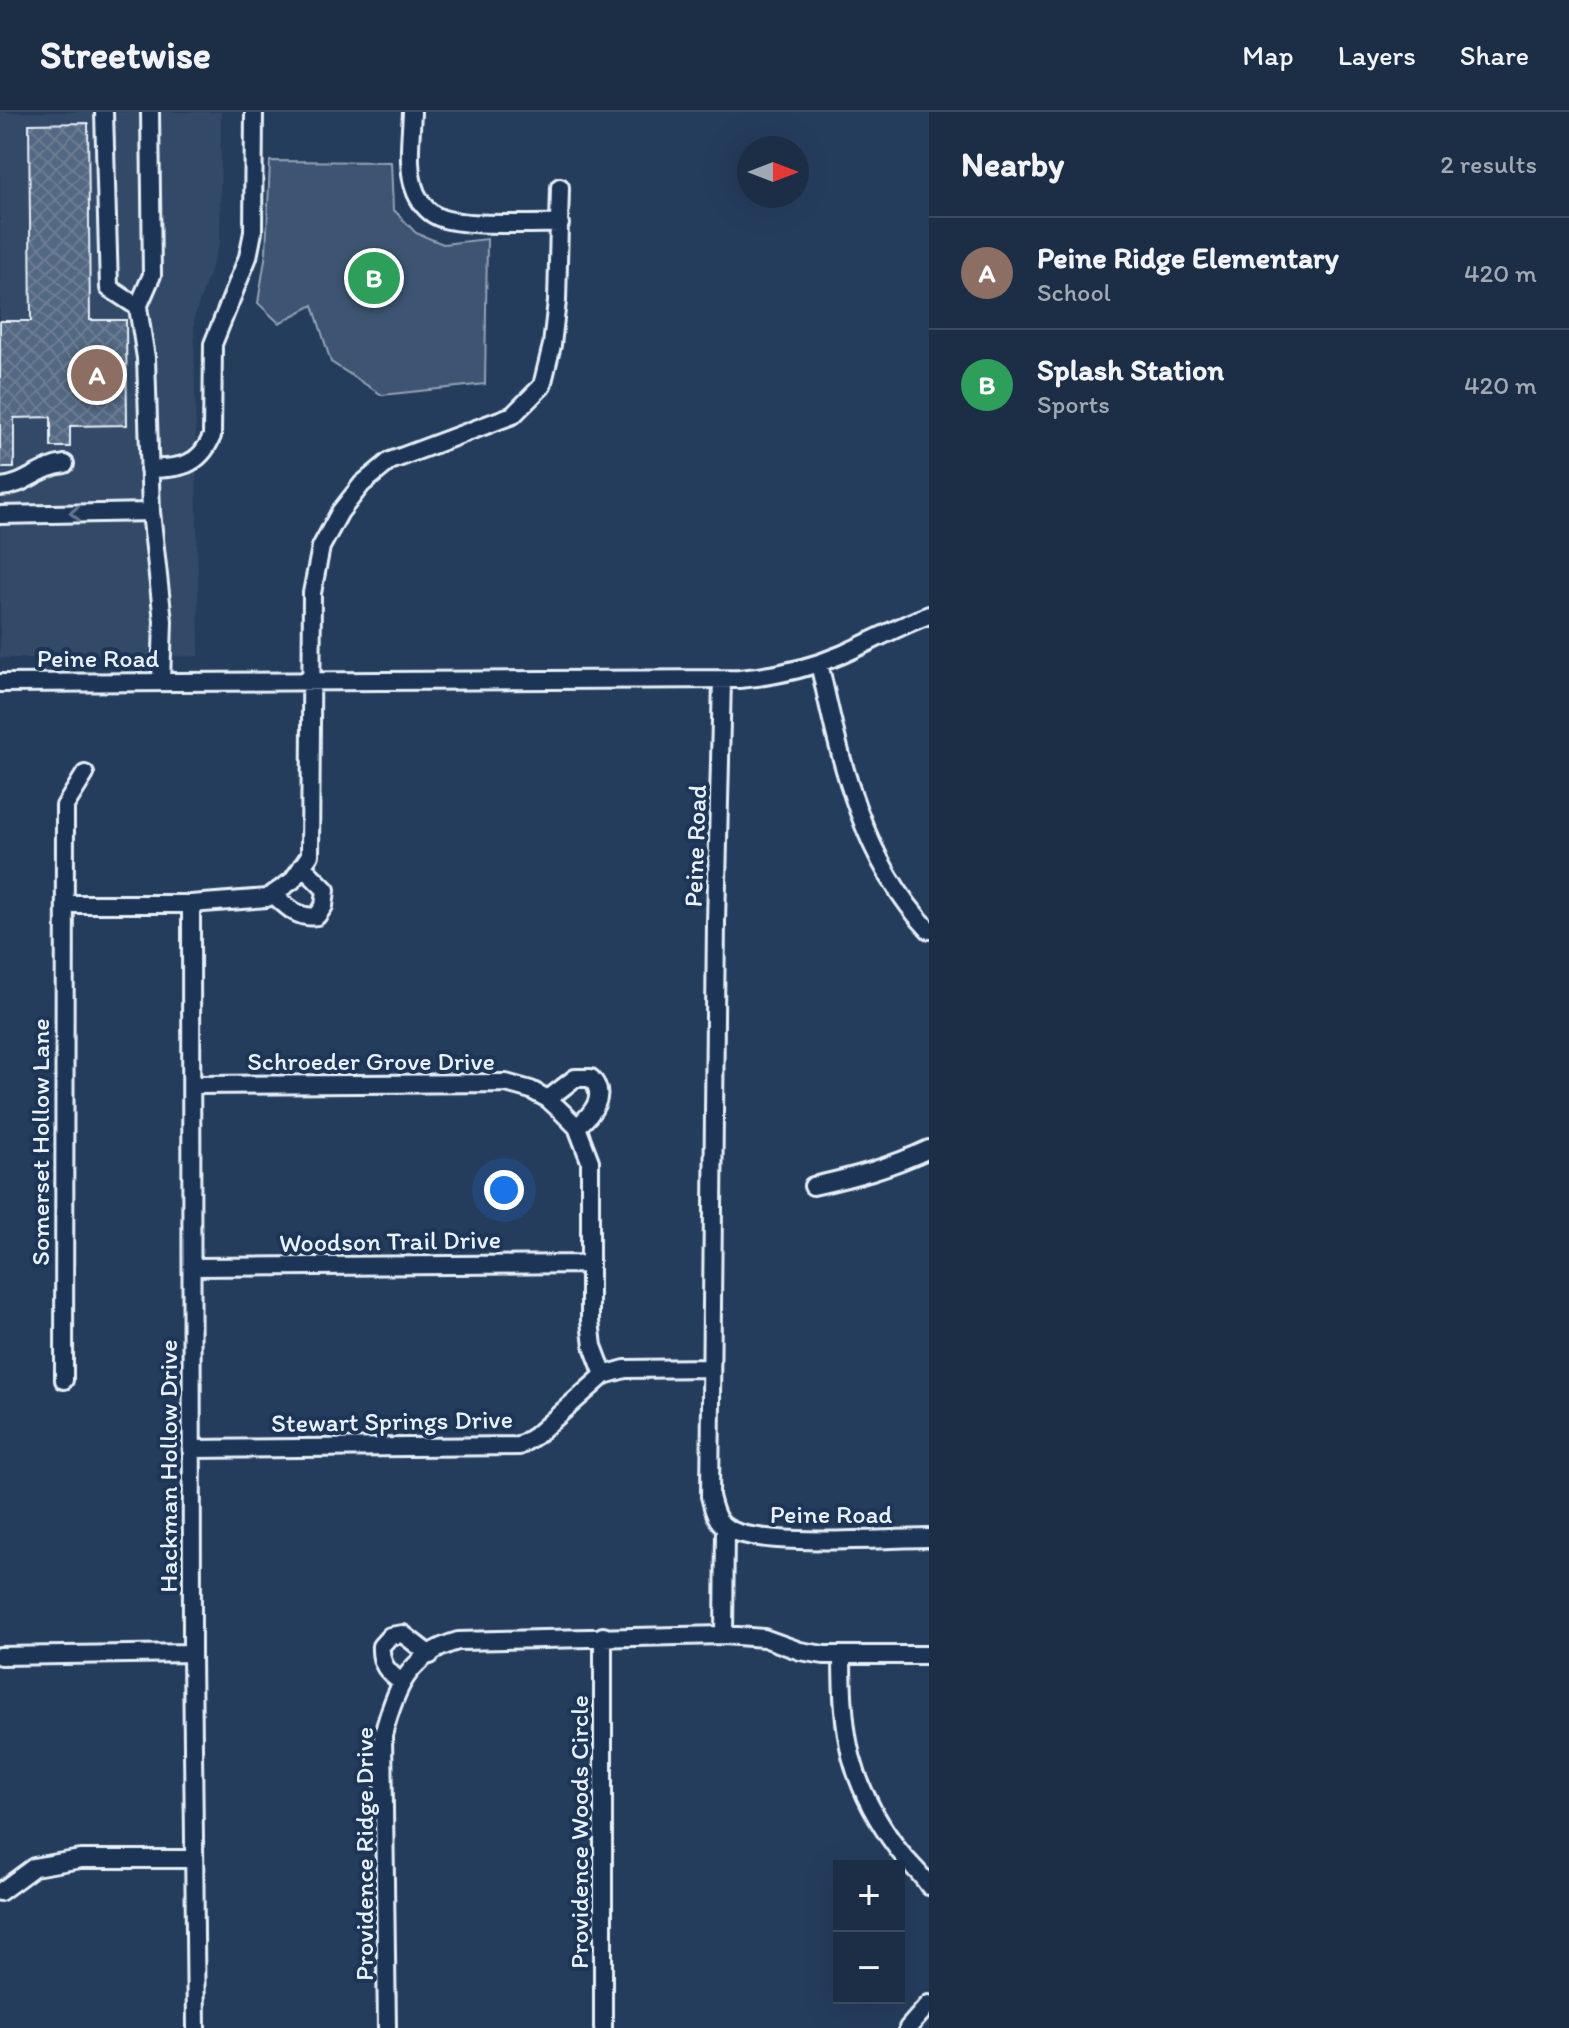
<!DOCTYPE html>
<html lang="en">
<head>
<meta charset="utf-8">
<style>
	body { margin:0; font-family:Itim,sans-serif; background:#293a51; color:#f1f3f6 }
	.controls { position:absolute; right:24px; bottom:24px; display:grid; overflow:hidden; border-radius:0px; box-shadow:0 8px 32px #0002 }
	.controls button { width:72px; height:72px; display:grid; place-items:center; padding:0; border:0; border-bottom:2px solid #3a4a5f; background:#1c2e46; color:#f1f3f6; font:40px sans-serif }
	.compass { position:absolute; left:737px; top:24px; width:72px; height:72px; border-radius:50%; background:#1c2e46; box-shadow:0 8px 32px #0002; rotate:90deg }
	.you { position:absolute; left:504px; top:1078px; width:28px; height:28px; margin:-20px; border:6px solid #fff; border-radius:50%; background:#1a73e8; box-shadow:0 0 0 12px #1a73e833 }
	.badge { display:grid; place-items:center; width:52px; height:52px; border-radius:50%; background:#8bbbb9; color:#fff; font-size:26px; font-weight:700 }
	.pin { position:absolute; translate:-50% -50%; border:4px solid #fff; box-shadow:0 2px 8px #0006 }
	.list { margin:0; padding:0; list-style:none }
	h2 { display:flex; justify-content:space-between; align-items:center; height:104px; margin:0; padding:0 32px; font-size:34px }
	h2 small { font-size:26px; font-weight:400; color:#a0a8b3 }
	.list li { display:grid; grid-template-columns:52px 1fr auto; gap:24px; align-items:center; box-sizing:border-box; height:112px; padding:0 32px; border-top:2px solid #3a4a5f }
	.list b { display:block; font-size:30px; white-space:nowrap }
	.list p { margin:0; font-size:26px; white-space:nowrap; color:#a0a8b3 }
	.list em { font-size:26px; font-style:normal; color:#a0a8b3 }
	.map { position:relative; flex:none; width:929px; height:1916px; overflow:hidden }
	header { display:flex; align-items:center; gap:48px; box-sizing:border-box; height:112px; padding:0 40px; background:#1c2e46; border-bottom:2px solid #3a4a5f }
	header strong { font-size:38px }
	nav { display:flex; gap:44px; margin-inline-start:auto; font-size:28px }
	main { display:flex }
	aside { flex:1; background:#1c2e46 }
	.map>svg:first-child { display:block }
	.built { fill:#334a68 }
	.grass { fill:#3e5472; stroke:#93a2b5; stroke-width:2 }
	.building { fill:url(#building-cross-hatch); stroke:#e8f1f8; stroke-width:2 }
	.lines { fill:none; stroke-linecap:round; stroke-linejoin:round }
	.minor-casing { stroke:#e8f1f8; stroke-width:22 }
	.minor { stroke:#1d3557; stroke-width:16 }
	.oneway { stroke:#64778f }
	.labels { text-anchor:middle; stroke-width:8; stroke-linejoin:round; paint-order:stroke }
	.street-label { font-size:26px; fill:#e8f1f8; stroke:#1d3557 }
</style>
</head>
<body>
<header>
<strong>Streetwise</strong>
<nav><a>Map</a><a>Layers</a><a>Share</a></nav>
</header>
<main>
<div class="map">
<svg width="929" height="1916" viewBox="0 0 929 1916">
	<defs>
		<pattern id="building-cross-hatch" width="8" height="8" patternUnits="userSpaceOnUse" patternTransform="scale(2)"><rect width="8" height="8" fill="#536782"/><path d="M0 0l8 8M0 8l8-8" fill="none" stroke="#6c7d94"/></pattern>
	</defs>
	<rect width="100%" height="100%" fill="#253d5d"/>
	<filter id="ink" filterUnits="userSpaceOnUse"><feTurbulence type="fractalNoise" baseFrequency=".0125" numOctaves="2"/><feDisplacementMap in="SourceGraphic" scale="16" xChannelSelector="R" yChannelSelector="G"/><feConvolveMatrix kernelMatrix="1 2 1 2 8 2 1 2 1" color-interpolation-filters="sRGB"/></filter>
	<g filter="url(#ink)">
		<!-- built -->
		<path class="built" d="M0 0H221L220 130 194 206 199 544 0 546Z"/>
		<!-- grass -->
		<path class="grass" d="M270 49 391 50 393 97 416 121 443 132 487 127 485 272 382 283 331 250 313 193 279 211 258 191 266 141Z"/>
		<!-- building -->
		<path class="building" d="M88 11 90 208H126L127 313 70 314V335H51V305L14 306V356H0V209H31L29 12Z"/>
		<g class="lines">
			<defs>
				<path id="minor" d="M104 0 109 176 138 195 152 163 150 0
					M412 0C411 25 406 57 416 81 421 92 429 102 441 106 466 115 531 111 560 112
					M138 195 146 246 151 400 163 509 161 570
					M149 357C179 356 199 355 212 324L213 232 248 145 253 120 254 0
					M0 375C25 374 38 355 65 352
					M0 403 151 400
					M819 551C840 645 860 745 929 818
					M722 568 716 810 710 1384C713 1396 716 1410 727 1416 760 1436 885 1426 929 1426
					M0 571 739 567C775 564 810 556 843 542 872 529 899 514 929 503
					M273 782C287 795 298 807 317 804L324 794 326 778 302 754
					M65 792H191L267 786 292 769 310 743 312 481 321 435 340 400 362 372 390 349 513 303 542 274 552 233 557 189 560 75
					M191 792 192 1541 196 1916
					M193 973 506 971 531 978 548 987 561 999 577 1015 590 1049V1209L593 1234 604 1263
					M548 987 575 966H591C608 984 592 1002 577 1015
					M813 1074C854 1065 891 1055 929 1037
					M193 1155 589 1152
					M64 1268 65 694 85 662
					M192 1337 519 1334 535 1324 604 1263 625 1257 711 1256
					M724 1523 764 1526 800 1539 824 1543H929
					M0 1544 192 1541
					M842 1544C842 1623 849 1671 897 1736 907 1750 920 1760 929 1774
					M402 1571C388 1560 380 1553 381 1534L390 1524 403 1522 430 1543
					M0 1780 34 1755 81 1747H194
					M387 1916 383 1623C395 1578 408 1543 458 1529L724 1523 725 1415
					M603 1916V1524
					M908 1916 929 1892"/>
			</defs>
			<!-- minor casing -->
			<use href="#minor" class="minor-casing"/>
			<!-- minor -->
			<use href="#minor" class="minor"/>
		</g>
		<!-- one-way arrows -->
		<defs><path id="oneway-chevron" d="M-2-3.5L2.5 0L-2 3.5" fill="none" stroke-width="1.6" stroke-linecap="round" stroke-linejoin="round" transform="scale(2)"/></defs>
		<use class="oneway" href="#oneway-chevron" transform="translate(75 401) rotate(179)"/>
	</g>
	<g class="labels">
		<!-- street labels -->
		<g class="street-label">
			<text x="98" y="555">Peine Road</text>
			<text transform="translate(695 734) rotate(-88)" y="9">Peine Road</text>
			<text x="371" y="958">Schroeder Grove Drive</text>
			<text transform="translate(40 1030) rotate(-90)" y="9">Somerset Hollow Lane</text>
			<text transform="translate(390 1129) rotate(-1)" y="9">Woodson Trail Drive</text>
			<text transform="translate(392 1309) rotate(-1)" y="9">Stewart Springs Drive</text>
			<text transform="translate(168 1354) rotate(-90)" y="9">Hackman Hollow Drive</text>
			<text x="831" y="1411">Peine Road</text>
			<text transform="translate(579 1720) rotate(-90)" y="9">Providence Woods Circle</text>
			<text transform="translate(364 1742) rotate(-90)" y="9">Providence Ridge Drive</text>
		</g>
	</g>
</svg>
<div class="controls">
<button>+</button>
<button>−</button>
</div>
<svg class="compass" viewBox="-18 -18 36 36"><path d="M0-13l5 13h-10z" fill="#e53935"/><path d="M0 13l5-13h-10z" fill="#a0a8b3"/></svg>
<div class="you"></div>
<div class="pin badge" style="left:97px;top:263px;background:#8d6e63">A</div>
<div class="pin badge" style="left:374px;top:166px;background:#2e9e5b">B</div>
</div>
<aside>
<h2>Nearby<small>2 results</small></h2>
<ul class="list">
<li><span class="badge" style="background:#8d6e63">A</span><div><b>Peine Ridge Elementary</b><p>School</p></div><em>420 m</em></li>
<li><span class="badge" style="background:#2e9e5b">B</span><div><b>Splash Station</b><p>Sports</p></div><em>420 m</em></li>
</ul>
</aside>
</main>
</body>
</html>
